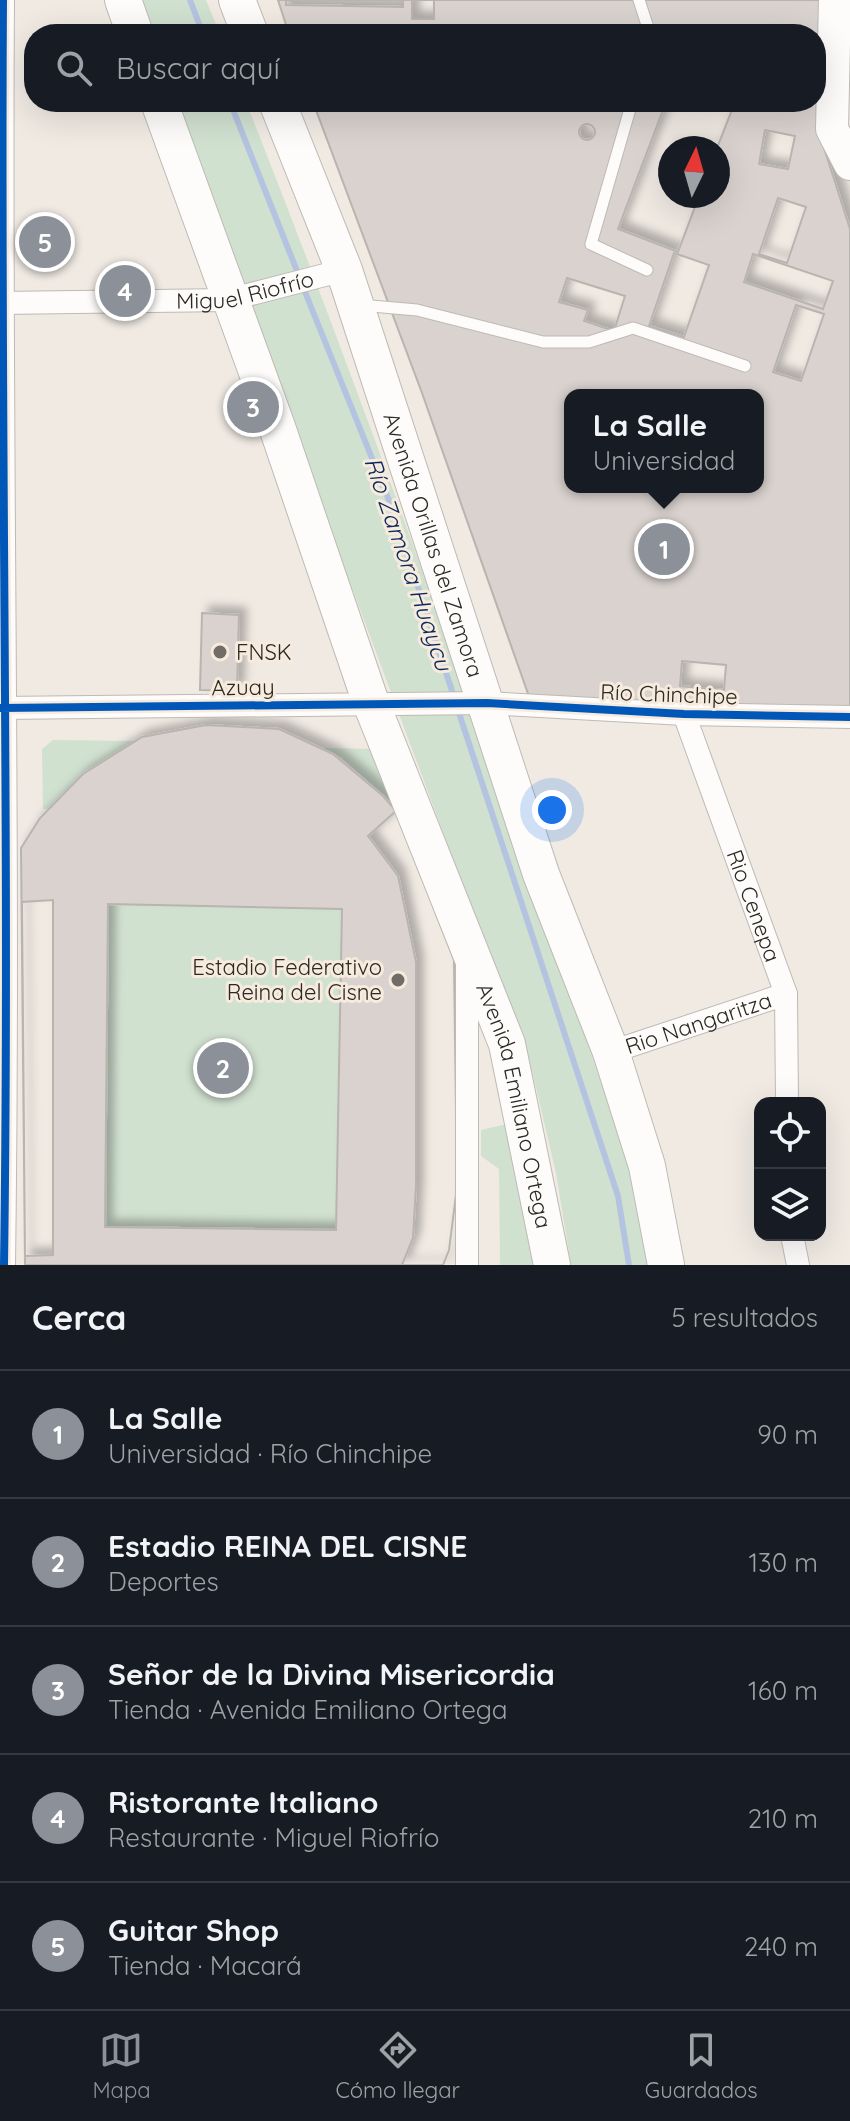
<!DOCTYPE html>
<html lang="es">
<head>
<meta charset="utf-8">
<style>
	body { margin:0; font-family:Quicksand,sans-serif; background:#242831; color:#f1f3f6 }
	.controls { position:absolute; right:24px; bottom:24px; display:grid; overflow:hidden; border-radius:16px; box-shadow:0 8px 32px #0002 }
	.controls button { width:72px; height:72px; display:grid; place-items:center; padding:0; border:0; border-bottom:2px solid #363941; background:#171b24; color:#f1f3f6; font:40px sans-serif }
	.compass { position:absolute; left:658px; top:136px; width:72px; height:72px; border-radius:50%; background:#171b24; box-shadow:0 8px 32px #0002; rotate:5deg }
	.you { position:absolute; left:552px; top:810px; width:28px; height:28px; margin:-20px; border:6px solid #fff; border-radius:50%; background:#1a73e8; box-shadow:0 0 0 12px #1a73e833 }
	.badge { display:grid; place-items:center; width:52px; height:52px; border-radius:50%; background:#8c9099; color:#fff; font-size:26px; font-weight:700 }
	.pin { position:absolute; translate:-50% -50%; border:4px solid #fff; box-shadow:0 2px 8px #0006 }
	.popup { position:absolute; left:564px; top:389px; width:200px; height:104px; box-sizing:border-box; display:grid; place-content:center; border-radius:16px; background:#171b24; filter:drop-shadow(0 2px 6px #0005); font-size:26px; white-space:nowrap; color:#9ea1a6 }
	.popup b { font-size:30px; color:#f1f3f6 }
	.popup::after { content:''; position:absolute; left:50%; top:100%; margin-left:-16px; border:16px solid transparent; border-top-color:#171b24 }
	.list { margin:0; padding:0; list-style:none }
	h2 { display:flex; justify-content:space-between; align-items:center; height:104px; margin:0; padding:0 32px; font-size:34px }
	h2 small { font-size:26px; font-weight:400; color:#9ea1a6 }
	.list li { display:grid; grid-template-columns:52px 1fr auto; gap:24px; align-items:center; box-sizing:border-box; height:128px; padding:0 32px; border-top:2px solid #363941 }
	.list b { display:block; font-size:30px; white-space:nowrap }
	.list p { margin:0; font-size:26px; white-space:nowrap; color:#9ea1a6 }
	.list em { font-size:26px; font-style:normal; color:#9ea1a6 }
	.icon { flex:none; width:44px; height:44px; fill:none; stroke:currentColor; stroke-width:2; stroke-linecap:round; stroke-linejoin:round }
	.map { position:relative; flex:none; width:850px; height:1265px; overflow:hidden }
	.search { position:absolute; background:#171b24; box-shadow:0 8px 32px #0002; left:24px; right:24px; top:24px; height:88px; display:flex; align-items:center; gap:20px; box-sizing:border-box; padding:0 28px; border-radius:32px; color:#9ea1a6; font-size:30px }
	.sheet { height:744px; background:#171b24 }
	nav { display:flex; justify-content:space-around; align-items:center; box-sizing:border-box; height:112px; border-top:2px solid #363941; background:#171b24; font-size:22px; color:#9ea1a6 }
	nav a { display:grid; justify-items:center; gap:4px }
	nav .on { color:#8c9099 }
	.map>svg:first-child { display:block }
	.green { fill:#d1e1d0 }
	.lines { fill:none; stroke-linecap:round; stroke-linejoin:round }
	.stream { stroke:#b4c4e0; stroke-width:6 }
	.building { fill:#d9d2ce; stroke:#b9b4af; stroke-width:2; fill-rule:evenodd; filter:url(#shadow) }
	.service-casing { stroke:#bebab4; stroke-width:13 }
	.minor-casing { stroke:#bebab4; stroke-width:24 }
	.secondary-casing { stroke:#bebab4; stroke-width:34 }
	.primary-casing { stroke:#bebab4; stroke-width:38 }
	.service { stroke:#fdfcfb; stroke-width:11 }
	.minor { stroke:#fdfcfb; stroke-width:22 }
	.secondary { stroke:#fdfcfb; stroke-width:32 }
	.primary { stroke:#fdfcfb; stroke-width:36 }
	.cycleway-casing { stroke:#f6ebdd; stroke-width:13 }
	.cycleway { stroke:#0057b8; stroke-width:8 }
	.poi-dot { fill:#716c66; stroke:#f6ebdd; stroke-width:3 }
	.labels { text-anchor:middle; stroke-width:6; stroke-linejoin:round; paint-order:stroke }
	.street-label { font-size:22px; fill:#2c2823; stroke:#f6ebdd }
	.poi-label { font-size:22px; fill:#2c2823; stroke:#f6ebdd; text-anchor:start }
	.water-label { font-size:24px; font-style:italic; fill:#0b295c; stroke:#f6ebdd }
</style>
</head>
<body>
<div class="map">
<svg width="850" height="1265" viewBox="0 0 850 1265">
	<defs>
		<filter id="shadow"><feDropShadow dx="7" dy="-7" stdDeviation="4" flood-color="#0004"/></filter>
	</defs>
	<rect width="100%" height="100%" fill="#f0eae3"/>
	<!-- green -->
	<path class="green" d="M133 0H206L220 34H146Z
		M171 102H246C390 465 516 835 643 1204L650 1265H571L556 1173 532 1071Z
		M53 740 134 741 132 746 85 771 50 809H43L42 749Z
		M322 748 379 749 396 806 341 757Z
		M108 904 342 909 336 1230 105 1227Z
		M511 1123 536 1265H500L499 1169 481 1156V1130Z"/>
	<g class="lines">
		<!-- stream -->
		<path class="stream" d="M190 0 203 34
			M230 102 299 276
			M303 287 392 508 454 697
			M457 707 618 1196 629 1265"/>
	</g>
	<!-- building -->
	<path class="building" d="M278 0H828L816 90V34H289Z
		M286 0H403V7L286 5Z
		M412 0H434V19H412Z
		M816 94 818 129 850 229V713L532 705 422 393 313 102H816ZM670 148H718V196H670ZM570 395H758V487H570Z
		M666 102H735L717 148H670V196H699L678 252 618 229Z
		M775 102H807V107Z
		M579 132a8 8 0 1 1 16 0a8 8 0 1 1-16 0Z
		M765 130 795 136 788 169 759 164Z
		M778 198 806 207 787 263 759 254Z
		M674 253 709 265 684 337 649 326Z
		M753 254 833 281 823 309 744 282Z
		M567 278 625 296 614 331 584 321 588 310 559 302Z
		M796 305 824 314 801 381 773 372Z
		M202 613 239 615 237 691 200 690Z
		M682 661 726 665 724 690 680 686Z
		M206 725 279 729 333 754 383 796 413 830 454 960 457 1187 449 1250 443 1265H25L21 848 40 818 83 774 142 737ZM108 904 342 909 336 1230 105 1227Z
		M396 811 454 960 457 1187 449 1250 443 1265H402L413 1238 416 1185V962L398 876 368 836Z
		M53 900V1255L25 1256 22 902Z"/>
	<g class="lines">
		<defs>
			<path id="service" d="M639 0 650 34
				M632 102 591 244 647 270
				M360 305 417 310 543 342H589L633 328 745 366"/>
			<g id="minor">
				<path d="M3 0C0 422 10 843 4 1265"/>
				<path id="s1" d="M0 303 228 300 344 270"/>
				<path d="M0 708 487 703 684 714 850 717"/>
				<path id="s2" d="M684 714 786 994 787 1103"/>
				<path id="s3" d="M611 1052 786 994"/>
				<path d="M792 1235 798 1265"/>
				<path d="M467 1265V965"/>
			</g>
			<path id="secondary" d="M835 0 832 129 850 164"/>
			<g id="primary">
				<path d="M123 0 135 34"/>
				<path d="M237 0 250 34"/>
				<path id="s4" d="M159 102 277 427 371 703 507 1044 552 1265"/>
				<path id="s5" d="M277 102 344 270 541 874 611 1052 647 1166 666 1265"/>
			</g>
		</defs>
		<!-- service casing -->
		<use href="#service" class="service-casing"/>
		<!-- minor casing -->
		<use href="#minor" class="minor-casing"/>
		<!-- secondary casing -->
		<use href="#secondary" class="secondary-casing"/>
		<!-- primary casing -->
		<use href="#primary" class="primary-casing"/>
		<!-- service -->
		<use href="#service" class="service"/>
		<!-- minor -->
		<use href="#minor" class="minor"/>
		<!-- secondary -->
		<use href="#secondary" class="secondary"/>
		<!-- primary -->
		<use href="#primary" class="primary"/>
		<defs>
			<path id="cycleway" d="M3 0C0 422 10 843 4 1265
				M0 708 487 703 684 714 850 717"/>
		</defs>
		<!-- cycleway casing -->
		<use href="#cycleway" class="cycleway-casing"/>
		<!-- cycleway -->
		<use href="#cycleway" class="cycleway"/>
	</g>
	<!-- markers -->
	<g class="poi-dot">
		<circle cx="220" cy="652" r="8"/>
		<circle cx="398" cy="980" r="8"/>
	</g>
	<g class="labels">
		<!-- street labels -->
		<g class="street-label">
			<text dy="8" stroke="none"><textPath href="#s1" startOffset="246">Miguel Riofrío</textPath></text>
			<text dy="8" stroke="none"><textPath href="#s5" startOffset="470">Avenida Orillas del Zamora</textPath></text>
			<text transform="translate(243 687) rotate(-1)" y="8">Azuay</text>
			<text transform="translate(669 694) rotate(2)" y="8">Río Chinchipe</text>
			<text dy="8" stroke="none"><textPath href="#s2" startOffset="204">Rio Cenepa</textPath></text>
			<text dy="8" stroke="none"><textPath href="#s3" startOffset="92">Rio Nangaritza</textPath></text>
			<text dy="8" stroke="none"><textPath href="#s4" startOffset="1066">Avenida Emiliano Ortega</textPath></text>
		</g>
		<!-- poi labels -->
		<g class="poi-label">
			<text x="236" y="660">FNSK</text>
			<text x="382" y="975" text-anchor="end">Estadio Federativo<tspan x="382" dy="25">Reina del Cisne</tspan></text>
		</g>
		<!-- water labels -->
		<g class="water-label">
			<text transform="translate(408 564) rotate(71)" y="8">Río Zamora Huaycu</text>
		</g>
	</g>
</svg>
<div class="controls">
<button><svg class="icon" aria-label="locate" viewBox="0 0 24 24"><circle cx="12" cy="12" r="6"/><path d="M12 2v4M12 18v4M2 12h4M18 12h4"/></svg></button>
<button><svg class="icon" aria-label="layers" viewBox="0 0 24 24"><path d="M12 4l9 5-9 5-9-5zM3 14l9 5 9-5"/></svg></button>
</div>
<svg class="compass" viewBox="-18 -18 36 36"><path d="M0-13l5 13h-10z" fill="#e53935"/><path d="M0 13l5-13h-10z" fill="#9ea1a6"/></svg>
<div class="you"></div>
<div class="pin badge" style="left:664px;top:549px">1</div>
<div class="popup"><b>La Salle</b>Universidad</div>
<div class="pin badge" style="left:223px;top:1068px">2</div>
<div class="pin badge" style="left:253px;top:407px">3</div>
<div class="pin badge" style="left:125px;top:291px">4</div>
<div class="pin badge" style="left:45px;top:242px">5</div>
<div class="search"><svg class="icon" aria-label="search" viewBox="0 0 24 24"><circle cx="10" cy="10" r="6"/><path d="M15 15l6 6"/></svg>Buscar aquí</div>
</div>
<section class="sheet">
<h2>Cerca<small>5 resultados</small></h2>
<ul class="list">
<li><span class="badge">1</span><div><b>La Salle</b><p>Universidad · Río Chinchipe</p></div><em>90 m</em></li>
<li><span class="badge">2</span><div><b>Estadio REINA DEL CISNE</b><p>Deportes</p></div><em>130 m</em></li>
<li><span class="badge">3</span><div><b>Señor de la Divina Misericordia</b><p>Tienda · Avenida Emiliano Ortega</p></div><em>160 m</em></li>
<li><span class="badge">4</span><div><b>Ristorante Italiano</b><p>Restaurante · Miguel Riofrío</p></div><em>210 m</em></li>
<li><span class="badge">5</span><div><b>Guitar Shop</b><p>Tienda · Macará</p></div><em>240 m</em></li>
</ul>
</section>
<nav>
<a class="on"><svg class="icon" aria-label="map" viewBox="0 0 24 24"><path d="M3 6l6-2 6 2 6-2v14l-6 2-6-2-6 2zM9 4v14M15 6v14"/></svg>Mapa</a>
<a><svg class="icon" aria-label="directions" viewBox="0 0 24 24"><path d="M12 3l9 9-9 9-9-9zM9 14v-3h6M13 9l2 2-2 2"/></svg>Cómo llegar</a>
<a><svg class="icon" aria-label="saved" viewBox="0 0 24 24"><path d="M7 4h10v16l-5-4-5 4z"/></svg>Guardados</a>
</nav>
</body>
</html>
